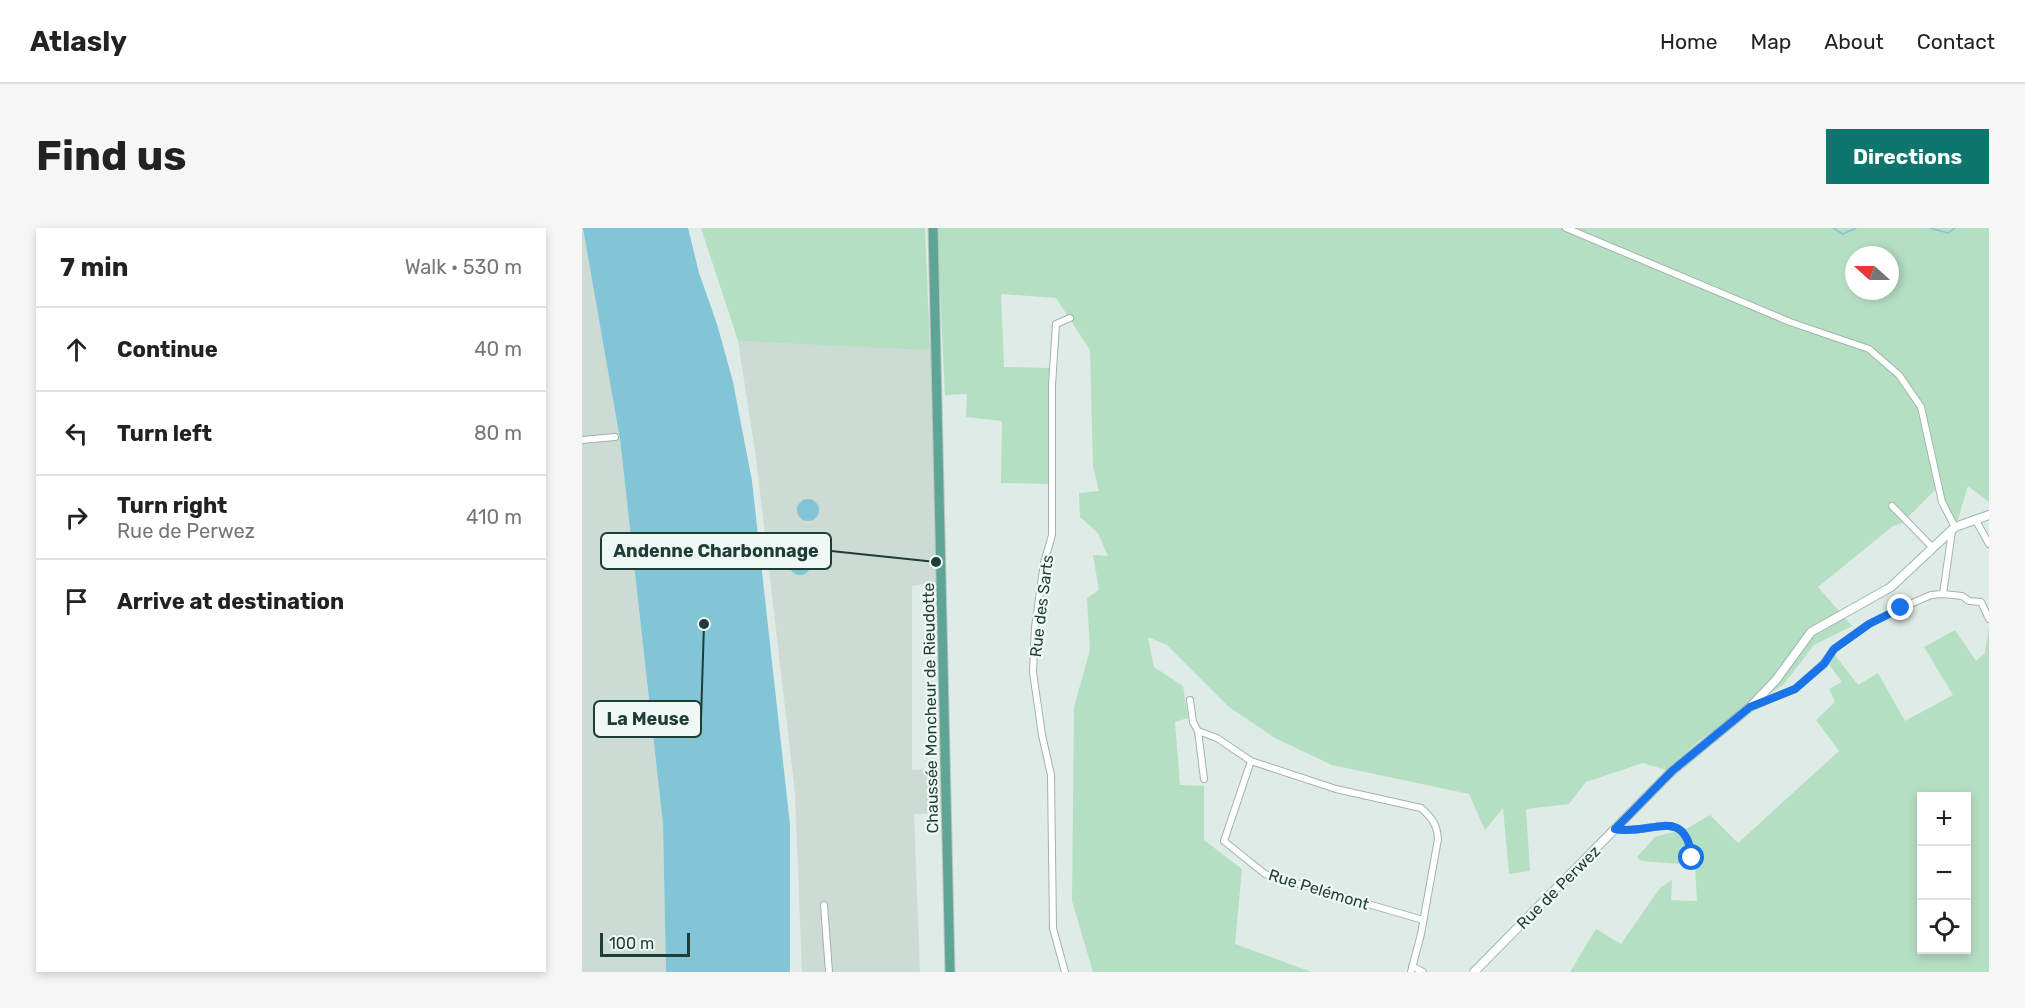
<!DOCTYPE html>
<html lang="en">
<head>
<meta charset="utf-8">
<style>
	body { margin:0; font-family:Rubik,sans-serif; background:#f6f6f6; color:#222 }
	.controls { position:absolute; right:18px; bottom:18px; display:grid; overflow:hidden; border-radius:0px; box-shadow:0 3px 9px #0003 }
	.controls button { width:54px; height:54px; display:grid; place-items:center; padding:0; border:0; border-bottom:2px solid #e0e0e0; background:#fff; color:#222; font:30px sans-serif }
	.compass { position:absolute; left:1263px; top:18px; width:54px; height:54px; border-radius:50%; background:#fff; box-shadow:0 3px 9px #0003; rotate:291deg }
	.scale { position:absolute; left:18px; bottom:15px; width:90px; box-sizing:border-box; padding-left:6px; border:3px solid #1e3d36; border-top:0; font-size:16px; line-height:21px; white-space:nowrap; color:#1e3d36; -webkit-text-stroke:4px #eff8f4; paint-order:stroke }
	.stop { position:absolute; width:18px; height:18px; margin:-14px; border:4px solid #1a73e8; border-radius:50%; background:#fff }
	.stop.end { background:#1a73e8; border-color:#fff; box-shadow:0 2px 6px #0008 }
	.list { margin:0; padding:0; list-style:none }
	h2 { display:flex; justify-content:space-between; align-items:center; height:78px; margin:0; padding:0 24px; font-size:26px }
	h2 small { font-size:20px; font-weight:400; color:#767676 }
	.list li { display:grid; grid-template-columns:39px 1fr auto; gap:18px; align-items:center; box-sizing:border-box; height:84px; padding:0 24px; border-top:2px solid #e0e0e0 }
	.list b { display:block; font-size:22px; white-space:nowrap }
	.list p { margin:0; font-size:20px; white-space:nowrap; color:#767676 }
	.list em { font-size:20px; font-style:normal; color:#767676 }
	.icon { flex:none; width:33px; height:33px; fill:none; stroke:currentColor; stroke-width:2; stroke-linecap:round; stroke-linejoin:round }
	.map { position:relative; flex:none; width:1407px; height:744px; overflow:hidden; border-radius:0px }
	header { display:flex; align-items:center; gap:36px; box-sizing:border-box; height:84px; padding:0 30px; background:#fff; border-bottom:2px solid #e0e0e0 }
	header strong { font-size:28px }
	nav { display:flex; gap:33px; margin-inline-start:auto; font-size:21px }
	.intro { display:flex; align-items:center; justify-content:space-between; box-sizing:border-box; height:144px; padding:0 36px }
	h1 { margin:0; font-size:42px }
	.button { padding:15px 27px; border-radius:0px; background:#0f766e; color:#fff; font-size:21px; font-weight:700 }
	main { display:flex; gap:36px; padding:0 36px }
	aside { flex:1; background:#fff; border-radius:0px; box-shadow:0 3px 9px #0003 }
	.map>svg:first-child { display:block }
	.built { fill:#cddbd5 }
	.green { fill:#b5dfc3; fill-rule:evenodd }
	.water { fill:#81c5d6 }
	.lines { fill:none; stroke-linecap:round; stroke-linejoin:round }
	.stream { stroke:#81c5d6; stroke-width:1.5 }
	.street-casing { stroke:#a1b3ae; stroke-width:8 }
	.secondary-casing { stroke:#9cb8b0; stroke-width:10 }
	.primary-casing { stroke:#bcc5c3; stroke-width:11 }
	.street { stroke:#fff; stroke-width:6 }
	.secondary { stroke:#fff; stroke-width:8 }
	.primary { stroke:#5fa596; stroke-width:9 }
	.route { stroke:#1a73e8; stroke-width:8 }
	.labels { text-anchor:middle; stroke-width:4.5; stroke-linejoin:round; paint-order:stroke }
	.street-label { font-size:16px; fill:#1e3d36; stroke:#eff8f4 }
	.leader { fill:none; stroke:#1e3d36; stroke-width:2 }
	.callout-dot { fill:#1e3d36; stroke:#eff8f4; stroke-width:2 }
	.callout { fill:#eff8f4; stroke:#1e3d36; stroke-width:2 }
	.callout-label { font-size:18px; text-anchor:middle; font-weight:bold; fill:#1e3d36 }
</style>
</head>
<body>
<header>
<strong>Atlasly</strong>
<nav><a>Home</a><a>Map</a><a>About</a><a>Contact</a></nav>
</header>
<div class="intro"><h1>Find us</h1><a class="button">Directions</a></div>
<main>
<aside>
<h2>7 min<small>Walk · 530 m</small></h2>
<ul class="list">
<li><svg class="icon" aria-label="ahead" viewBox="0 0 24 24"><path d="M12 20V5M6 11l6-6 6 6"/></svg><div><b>Continue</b></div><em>40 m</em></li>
<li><svg class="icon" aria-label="left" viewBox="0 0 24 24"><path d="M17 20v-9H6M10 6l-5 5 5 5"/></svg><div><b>Turn left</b></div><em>80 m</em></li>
<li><svg class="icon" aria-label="right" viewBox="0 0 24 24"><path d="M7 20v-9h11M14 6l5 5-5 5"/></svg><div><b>Turn right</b><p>Rue de Perwez</p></div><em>410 m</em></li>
<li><svg class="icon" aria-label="arrive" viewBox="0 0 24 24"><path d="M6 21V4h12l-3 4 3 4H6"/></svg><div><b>Arrive at destination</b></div></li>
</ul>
</aside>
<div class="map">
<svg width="1407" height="744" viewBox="0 0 1407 744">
	<rect width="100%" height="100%" fill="#dfebe6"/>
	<!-- built -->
	<path class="built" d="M0 0H5L38 211 81 596 84 744H0Z
		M156 113 356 121 360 353 330 358V542L358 540 360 585 332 586 338 744H220L213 565 174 230Z"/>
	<!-- green -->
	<path class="green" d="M119 0H343L348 122 156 113Z
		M355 0H1407V274L1386 258 1373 301 1367 291 1358 257 1320 295 1311 298 1236 359 1270 398 1232 417 1202 456 1118 512 1084 542 1061 535 1004 554 987 576 944 581 948 643 927 646 921 580 903 602 887 566 750 537 693 510 647 479 585 417 566 409 572 439 601 458 606 490 593 494 598 557 622 558V612L660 641 653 716 730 744H511L490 673 492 479 508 422 505 370 517 362 511 327 526 328 516 305 498 289 497 265 517 263 511 238 508 122 474 70 419 66 422 139 467 140 466 256 419 255 420 193 384 189 385 166 363 167ZM1272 27H1308V63H1272Z
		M1407 399V744H988L1014 701 1039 716 1078 660 1090 652 1089 672 1115 673 1113 637 1059 633 1055 629 1073 609 1106 600 1128 587 1156 615 1257 523 1234 492 1253 474 1247 461 1260 454 1247 436 1253 427 1276 457 1296 445 1323 493 1371 467 1342 419 1373 402 1394 433 1403 425ZM1340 568H1384V722H1340Z"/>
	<!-- water -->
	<path class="water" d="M1 0H106L117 45 135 96 151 154 170 253 208 597V744H84L81 596 38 211Z
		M215 282a11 11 0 1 1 22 0a11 11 0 1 1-22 0Z
		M207 336a11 11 0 1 1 22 0a11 11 0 1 1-22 0Z"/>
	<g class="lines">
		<!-- stream -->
		<path class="stream" d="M1251 0 1261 6 1274 0
			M1348 0 1366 5 1373 0"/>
		<defs>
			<path id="street" d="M984 0 1208 94 1287 121 1317 147 1339 179 1360 274 1373 299
				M0 212 33 209
				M1310 278 1350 319
				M1393 291 1407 316
				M1361 366 1370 303
				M608 472 611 494 616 503 635 510 669 533 754 561 839 580C850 590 855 596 856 611L839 706 829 744
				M1172 478 1213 461 1241 436 1252 421 1287 396 1319 380 1349 367 1361 366 1380 368 1387 373 1399 374 1407 391
				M616 503 622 551
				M669 533 642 613 683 646 841 692
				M1033 601C1069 608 1103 576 1110 630
				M242 677 247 744
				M830 738 841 744
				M483 744 471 700 469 547 460 507 451 444 453 399 462 335 470 307V157L474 96 488 90"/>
			<path id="secondary" d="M892 744 1090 543 1168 479 1194 452 1229 404 1309 359 1373 299 1407 287"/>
			<path id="primary" d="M351 0 368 744"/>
		</defs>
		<!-- street casing -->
		<use href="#street" class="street-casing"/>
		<!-- secondary casing -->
		<use href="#secondary" class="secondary-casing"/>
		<!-- primary casing -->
		<use href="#primary" class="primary-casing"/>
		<!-- street -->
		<use href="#street" class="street"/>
		<!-- secondary -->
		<use href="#secondary" class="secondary"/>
		<!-- primary -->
		<use href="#primary" class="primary"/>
	</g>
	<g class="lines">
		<!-- route -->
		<path class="route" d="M1110 630C1103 576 1069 608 1033 601L1090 543 1168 479 1213 461 1242 436 1252 421 1287 396 1319 380"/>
	</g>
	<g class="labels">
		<!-- street labels -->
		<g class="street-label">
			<text transform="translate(459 378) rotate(-83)" y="6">Rue des Sarts</text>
			<text transform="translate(348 480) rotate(-91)" y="6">Chaussée Moncheur de Rieudotte</text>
			<text transform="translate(976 659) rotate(-45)" y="6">Rue de Perwez</text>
			<text transform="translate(737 661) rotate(17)" y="6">Rue Pelémont</text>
		</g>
	</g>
	<!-- callouts -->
	<path class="leader" d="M354 334L249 323M122 396L119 491"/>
	<g class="callout-dot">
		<circle cx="354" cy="334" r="6"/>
		<circle cx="122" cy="396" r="6"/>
	</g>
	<g class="callout">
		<rect x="19" y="305" width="230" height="36" rx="6"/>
		<rect x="12" y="473" width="107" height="36" rx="6"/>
	</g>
	<g class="callout-label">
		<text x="134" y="329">Andenne Charbonnage</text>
		<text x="66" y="497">La Meuse</text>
	</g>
</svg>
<div class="controls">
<button>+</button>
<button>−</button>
<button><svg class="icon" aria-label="locate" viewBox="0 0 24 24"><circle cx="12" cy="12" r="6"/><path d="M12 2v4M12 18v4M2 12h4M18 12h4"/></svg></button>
</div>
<svg class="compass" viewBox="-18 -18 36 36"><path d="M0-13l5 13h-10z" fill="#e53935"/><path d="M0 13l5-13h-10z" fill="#767676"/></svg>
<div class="scale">100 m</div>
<div class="stop" style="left:1110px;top:630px"></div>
<div class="stop end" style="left:1319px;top:380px"></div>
</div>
</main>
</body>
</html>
